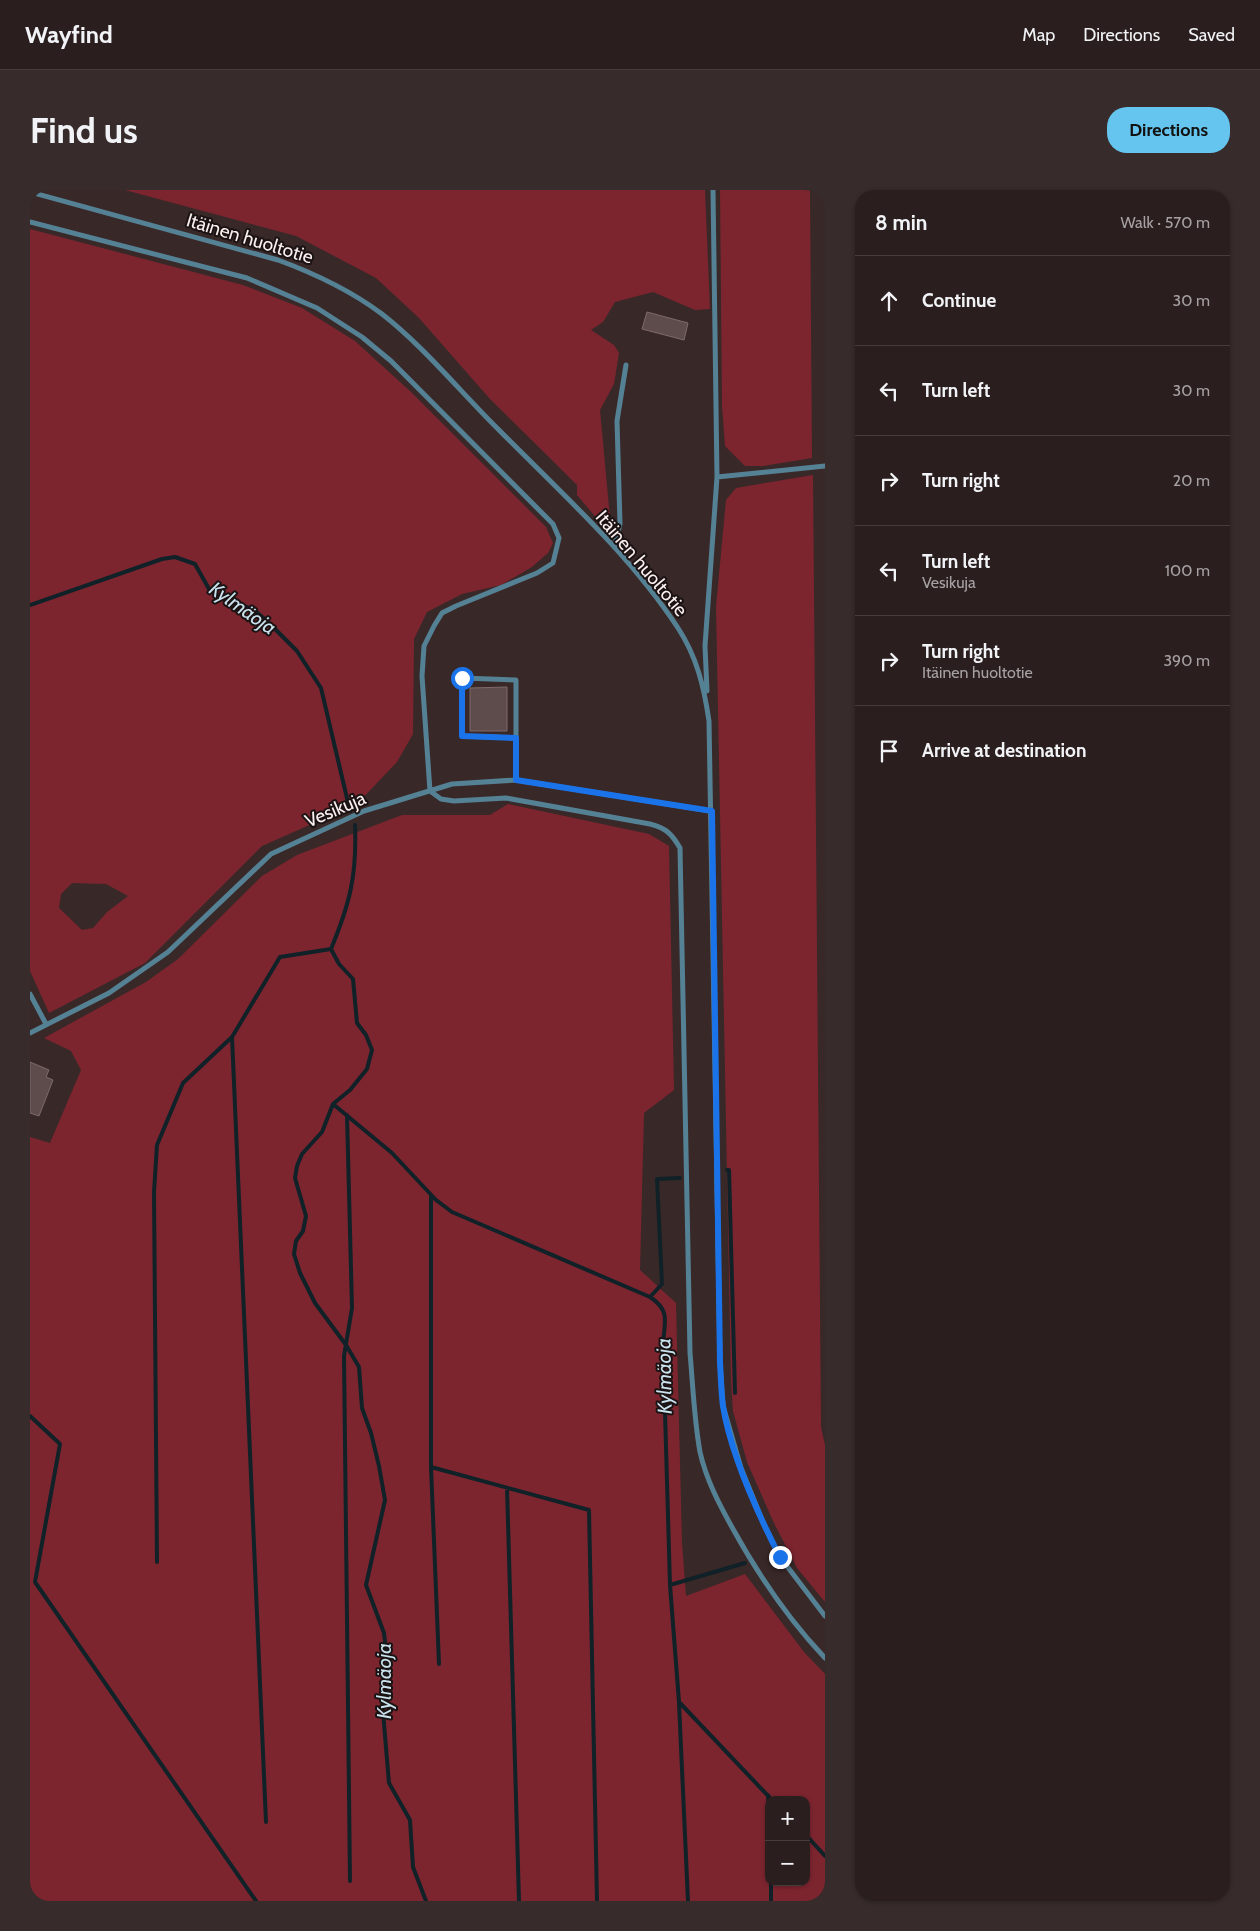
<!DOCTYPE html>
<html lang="en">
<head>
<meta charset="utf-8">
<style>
	body { margin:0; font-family:Cabin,sans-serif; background:#372b2b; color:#f1f3f6 }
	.controls { position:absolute; right:15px; bottom:15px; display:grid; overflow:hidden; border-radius:10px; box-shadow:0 1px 4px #0004 }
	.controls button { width:45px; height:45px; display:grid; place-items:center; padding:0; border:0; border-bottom:1px solid #473c3c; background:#2b1e1e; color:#f1f3f6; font:25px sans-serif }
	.stop { position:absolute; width:15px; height:15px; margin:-11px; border:4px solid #1a73e8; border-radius:50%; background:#fff }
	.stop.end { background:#1a73e8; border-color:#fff; box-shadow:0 1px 5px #0008 }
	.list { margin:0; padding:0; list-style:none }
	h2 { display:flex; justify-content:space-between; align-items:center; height:65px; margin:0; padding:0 20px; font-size:21px }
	h2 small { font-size:16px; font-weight:400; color:#a6a2a4 }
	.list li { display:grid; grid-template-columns:32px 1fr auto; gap:15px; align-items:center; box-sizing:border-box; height:90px; padding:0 20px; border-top:1px solid #473c3c }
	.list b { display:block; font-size:19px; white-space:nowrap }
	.list p { margin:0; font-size:16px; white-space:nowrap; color:#a6a2a4 }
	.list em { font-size:16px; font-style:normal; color:#a6a2a4 }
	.icon { flex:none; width:28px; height:28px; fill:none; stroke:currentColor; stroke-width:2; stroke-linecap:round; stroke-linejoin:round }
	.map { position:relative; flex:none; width:795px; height:1711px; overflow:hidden; border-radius:20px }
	header { display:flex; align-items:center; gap:30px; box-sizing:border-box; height:70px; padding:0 25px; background:#2b1e1e; border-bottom:1px solid #473c3c }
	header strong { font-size:24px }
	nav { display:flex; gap:28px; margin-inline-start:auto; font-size:18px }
	.intro { display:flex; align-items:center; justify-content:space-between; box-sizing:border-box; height:120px; padding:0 30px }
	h1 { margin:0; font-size:35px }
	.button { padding:12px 22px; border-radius:20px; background:#65c5ee; color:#111; font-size:18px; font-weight:700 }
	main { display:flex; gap:30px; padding:0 30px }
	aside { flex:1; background:#2b1e1e; border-radius:20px; box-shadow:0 1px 4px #0004 }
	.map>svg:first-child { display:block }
	.green { fill:#7c252f; fill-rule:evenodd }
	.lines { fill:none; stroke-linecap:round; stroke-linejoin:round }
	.stream { stroke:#112128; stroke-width:4 }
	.building { fill:#5e4b4b; stroke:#7e6a6a }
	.lane { stroke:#558195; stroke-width:5 }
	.route { stroke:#1a73e8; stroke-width:6 }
	.labels { text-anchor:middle; stroke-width:4; stroke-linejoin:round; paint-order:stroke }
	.street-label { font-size:19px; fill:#fbefef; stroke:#1b1313 }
	.water-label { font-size:20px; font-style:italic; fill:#cae3ef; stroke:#1b1313 }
</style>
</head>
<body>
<header>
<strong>Wayfind</strong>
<nav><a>Map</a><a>Directions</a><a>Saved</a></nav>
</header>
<div class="intro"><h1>Find us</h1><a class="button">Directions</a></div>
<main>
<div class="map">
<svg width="795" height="1711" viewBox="0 0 795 1711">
	<rect width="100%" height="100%" fill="#392828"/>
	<!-- green -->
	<path class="green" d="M95 0H675L680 119 665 120 623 102 585 112 573 132 561 140 584 155 589 163 584 194 570 220 580 328 569 331 547 305V295L460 209 389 128 346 88 266 46Z
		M690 0H780L782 268 733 276H715L695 256 692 215Z
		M0 39 213 95 272 118 325 151 381 202 516 337 523 353 518 363 502 377 471 395 432 404 397 422 384 449 383 544 367 572 327 614 232 656 115 773 19 823 0 781ZM42 693 76 694 98 706 77 722 63 738 52 740 29 718 31 704Z
		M783 285 791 1237 795 1255V1412L767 1378 743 1331 717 1272 703 1221 701 1192 686 416 696 310 706 298Z
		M478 614 619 644 639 656 644 900 614 923 610 1080 646 1113 652 1353 656 1406 715 1384 774 1462 795 1484V1711H0V947L20 953 51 880 41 861 14 848 116 792 148 769 232 686 267 665 372 625H460ZM739 1610H776V1692H739Z"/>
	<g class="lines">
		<!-- stream -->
		<path class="stream" d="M0 415 132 369 145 367 165 374 179 399 196 411 223 419 238 432 267 461 291 498 320 621
			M325 635C327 685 320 713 301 759L309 774 323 789 327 833 336 845 342 860 337 879 320 900 303 914 292 942 272 964 267 976 265 988 276 1026 273 1041 266 1051 264 1064 270 1083 285 1113 316 1155 329 1177 332 1218 341 1243 349 1276 355 1310 336 1395 354 1443 358 1479 352 1510 359 1593 380 1630 383 1677 396 1711
			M303 914 362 963 406 1010 422 1022 620 1107C640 1120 635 1131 633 1153L640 1395 649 1512 742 1610
			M317 925 322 1118 314 1166 320 1691
			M697 980H699L705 1203
			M401 1005V1277L559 1320 567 1711
			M620 1107 632 1094 627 989 650 988
			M0 1226 30 1254 5 1392 226 1711
			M401 1277 409 1474
			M477 1298 489 1711
			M127 1372 124 1002 127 955 153 893 202 847
			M640 1395 715 1373
			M649 1513 658 1711
			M738 1605 739 1625
			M236 1632 202 847 250 767 301 759
			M776 1645 795 1666
			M741 1692V1711"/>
	</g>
	<!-- building -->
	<path class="building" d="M617 122 658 133 654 150 612 139Z
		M477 497V541H440V498Z
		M0 872 19 880 16 887 23 890 9 926 0 923Z"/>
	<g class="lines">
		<!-- lane -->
		<path class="lane" d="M0 2 248 70C286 84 320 100 352 124 393 156 428 199 465 236 528 300 598 362 648 438 667 467 674 497 679 531L690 1173 693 1216 711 1278 735 1337 750 1367 795 1426
			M0 32 217 88 287 118 332 147 361 171 523 334 529 348 523 373 507 383 426 416 412 423 404 436 394 456 392 486 400 601
			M687 287 795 276
			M584 357 590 334 587 231 596 175
			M677 501 675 456 687 287 683 0
			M486 548 432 546V488L486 490V590
			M400 601 411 609 424 611 476 608 620 634C636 638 642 644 650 658L660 1163C663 1196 664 1229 670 1262 676 1289 689 1314 703 1339 729 1386 758 1429 795 1468
			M0 804 16 834
			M0 843 79 803 138 762 241 664 334 621 422 594 486 590 681 621"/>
	</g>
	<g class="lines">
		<!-- route -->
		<path class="route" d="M432 488V546L486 548V590L682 621 690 1173C691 1187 691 1202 693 1216 701 1265 727 1322 750 1367"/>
	</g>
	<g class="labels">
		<!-- street labels -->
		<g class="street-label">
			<text transform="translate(220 48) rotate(17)" y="7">Itäinen huoltotie</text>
			<text transform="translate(612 373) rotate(50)" y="7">Itäinen huoltotie</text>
			<text transform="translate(305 619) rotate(-23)" y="7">Vesikuja</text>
		</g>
		<!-- water labels -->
		<g class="water-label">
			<text transform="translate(213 418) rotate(35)" y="7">Kylmäoja</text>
			<text transform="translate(634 1186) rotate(-91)" y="7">Kylmäoja</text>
			<text transform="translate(354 1491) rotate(-90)" y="7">Kylmäoja</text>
		</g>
	</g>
</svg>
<div class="controls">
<button>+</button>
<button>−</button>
</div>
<div class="stop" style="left:432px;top:488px"></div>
<div class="stop end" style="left:750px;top:1367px"></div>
</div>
<aside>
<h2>8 min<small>Walk · 570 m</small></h2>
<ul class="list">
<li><svg class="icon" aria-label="ahead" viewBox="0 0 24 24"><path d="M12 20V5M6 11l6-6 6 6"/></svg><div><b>Continue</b></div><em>30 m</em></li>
<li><svg class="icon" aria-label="left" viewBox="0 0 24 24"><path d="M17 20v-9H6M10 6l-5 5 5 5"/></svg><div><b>Turn left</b></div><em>30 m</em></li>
<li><svg class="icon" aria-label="right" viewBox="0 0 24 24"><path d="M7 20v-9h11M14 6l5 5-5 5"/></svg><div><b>Turn right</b></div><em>20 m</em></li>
<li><svg class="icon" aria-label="left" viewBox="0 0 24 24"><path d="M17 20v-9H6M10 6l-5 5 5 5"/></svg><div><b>Turn left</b><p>Vesikuja</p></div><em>100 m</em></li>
<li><svg class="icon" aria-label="right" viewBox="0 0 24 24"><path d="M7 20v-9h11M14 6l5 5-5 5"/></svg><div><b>Turn right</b><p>Itäinen huoltotie</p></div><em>390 m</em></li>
<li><svg class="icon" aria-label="arrive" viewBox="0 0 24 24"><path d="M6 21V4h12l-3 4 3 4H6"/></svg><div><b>Arrive at destination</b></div></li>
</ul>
</aside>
</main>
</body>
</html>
